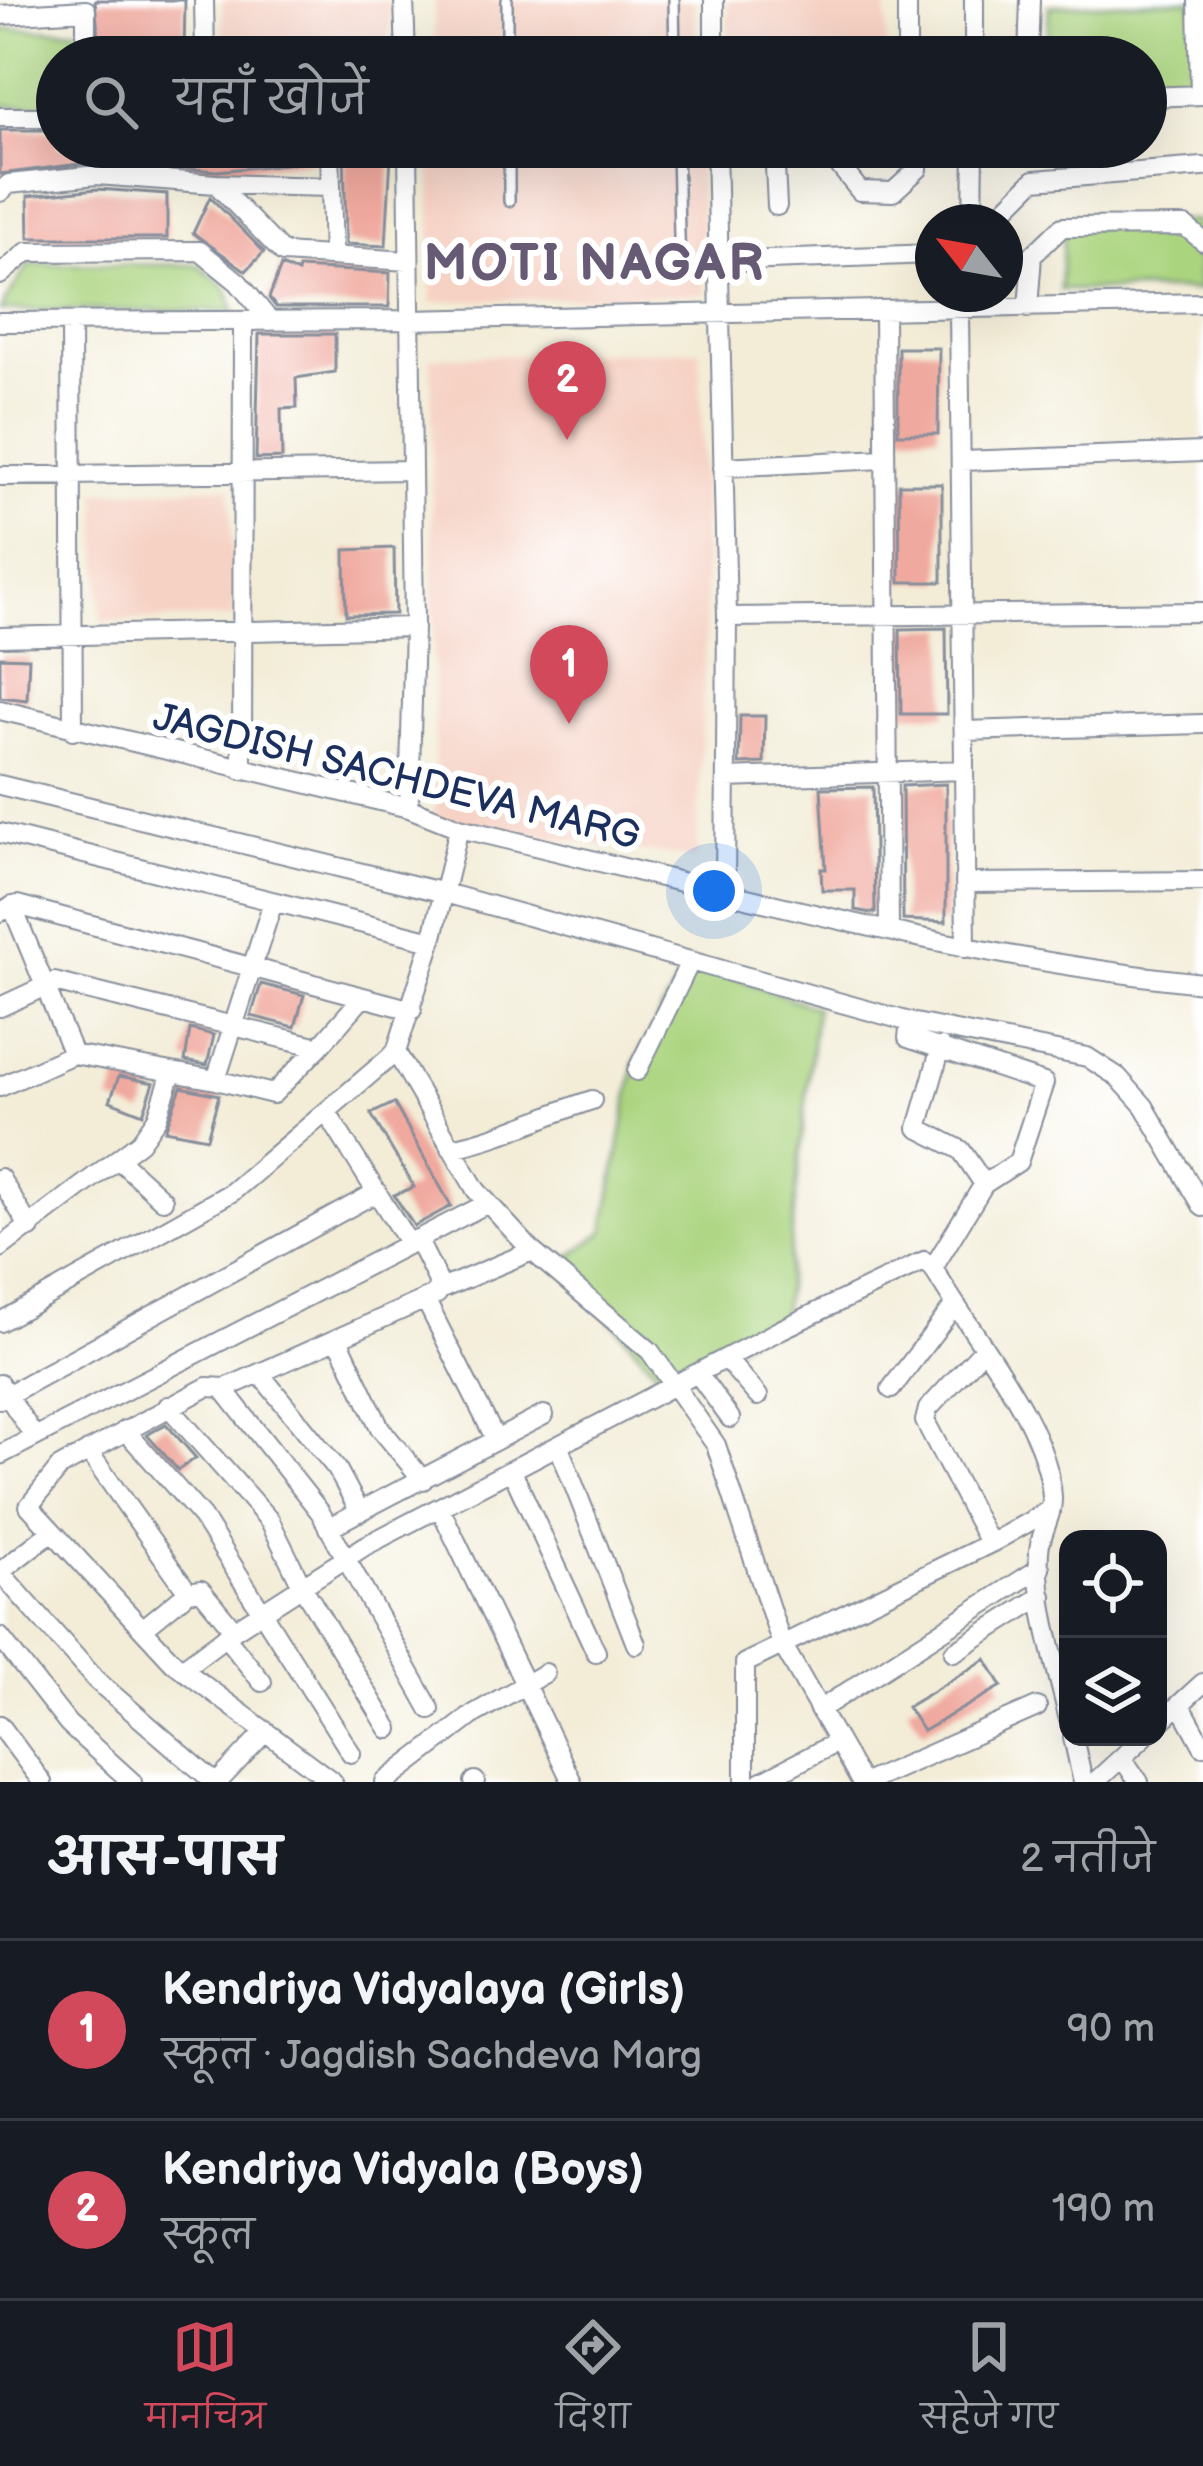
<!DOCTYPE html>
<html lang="hi">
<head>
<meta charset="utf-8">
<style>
	body { margin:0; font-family:"Balsamiq Sans","Playpen Sans Deva",sans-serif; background:#242831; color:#f1f3f6 }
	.controls { position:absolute; right:36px; bottom:36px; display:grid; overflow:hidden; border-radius:24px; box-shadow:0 12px 48px #0002 }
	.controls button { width:108px; height:108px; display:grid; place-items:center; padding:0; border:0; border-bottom:3px solid #363941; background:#171b24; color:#f1f3f6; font:60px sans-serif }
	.compass { position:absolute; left:915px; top:204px; width:108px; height:108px; border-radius:50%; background:#171b24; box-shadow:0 12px 48px #0002; rotate:301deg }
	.you { position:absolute; left:714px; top:891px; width:42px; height:42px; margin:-30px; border:9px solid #fff; border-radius:50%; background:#1a73e8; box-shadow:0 0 0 18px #1a73e833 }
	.badge { display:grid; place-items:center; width:78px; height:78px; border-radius:50%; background:#d1495b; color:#fff; font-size:39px; font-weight:700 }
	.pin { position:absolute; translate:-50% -99px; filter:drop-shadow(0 3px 6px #0008) }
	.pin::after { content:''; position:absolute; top:63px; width:42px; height:36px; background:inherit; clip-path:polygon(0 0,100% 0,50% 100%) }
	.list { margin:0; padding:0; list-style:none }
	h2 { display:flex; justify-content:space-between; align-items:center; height:156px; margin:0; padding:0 48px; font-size:51px }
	h2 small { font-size:39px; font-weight:400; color:#9ea1a6 }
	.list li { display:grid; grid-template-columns:78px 1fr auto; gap:36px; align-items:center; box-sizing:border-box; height:180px; padding:0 48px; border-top:3px solid #363941 }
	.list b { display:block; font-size:45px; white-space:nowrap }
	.list p { margin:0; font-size:39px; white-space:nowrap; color:#9ea1a6 }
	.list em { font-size:39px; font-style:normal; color:#9ea1a6 }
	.icon { flex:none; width:66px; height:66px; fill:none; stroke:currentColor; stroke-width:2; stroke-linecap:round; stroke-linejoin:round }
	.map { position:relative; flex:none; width:1203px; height:1782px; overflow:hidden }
	.search { position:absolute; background:#171b24; box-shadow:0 12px 48px #0002; left:36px; right:36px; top:36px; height:132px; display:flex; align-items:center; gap:30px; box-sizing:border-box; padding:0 42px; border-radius:66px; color:#9ea1a6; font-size:45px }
	.sheet { height:516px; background:#171b24 }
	nav { display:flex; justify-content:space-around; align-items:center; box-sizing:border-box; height:168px; border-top:3px solid #363941; background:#171b24; font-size:33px; color:#9ea1a6 }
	nav a { display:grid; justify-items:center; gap:6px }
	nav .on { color:#d1495b }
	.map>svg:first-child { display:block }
	.built { fill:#f6d2c4 }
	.green { fill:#abd47f; stroke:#63826e; stroke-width:3 }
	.building { fill:#f0a99e }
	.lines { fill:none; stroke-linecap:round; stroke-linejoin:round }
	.lane-casing { stroke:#878e9b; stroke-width:14 }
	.street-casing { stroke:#878e9b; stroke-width:22 }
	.lane { stroke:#fff; stroke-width:9 }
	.street { stroke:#fff; stroke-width:18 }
	.labels { text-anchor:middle; stroke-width:12; stroke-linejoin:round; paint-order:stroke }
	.street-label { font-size:39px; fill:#1b2f5e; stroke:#fff }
	.district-label { font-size:51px; font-weight:bold; letter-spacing:3px; fill:#665a74; stroke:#fff }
</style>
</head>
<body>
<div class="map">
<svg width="1203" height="1782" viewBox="0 0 1203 1782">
	<rect width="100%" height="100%" fill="#fff"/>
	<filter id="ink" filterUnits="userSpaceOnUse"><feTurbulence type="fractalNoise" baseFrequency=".00833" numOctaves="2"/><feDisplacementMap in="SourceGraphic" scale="24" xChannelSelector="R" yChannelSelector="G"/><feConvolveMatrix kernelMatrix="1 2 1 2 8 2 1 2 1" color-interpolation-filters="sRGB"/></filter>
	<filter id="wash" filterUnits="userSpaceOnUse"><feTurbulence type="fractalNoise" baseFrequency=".004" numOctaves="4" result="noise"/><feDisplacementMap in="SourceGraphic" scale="48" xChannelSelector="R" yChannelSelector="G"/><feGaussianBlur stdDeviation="2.7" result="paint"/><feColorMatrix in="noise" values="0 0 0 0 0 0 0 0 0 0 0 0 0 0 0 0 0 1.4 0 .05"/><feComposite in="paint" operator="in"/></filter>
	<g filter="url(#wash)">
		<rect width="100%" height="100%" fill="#f3edd8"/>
		<!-- built -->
		<path class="built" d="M223 0H390L389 57H222Z
			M435 0H694L696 57H433Z
			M728 0H886L887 57H729Z
			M431 147H698L705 294 431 302Z
			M700 350 706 620 697 859 435 820 431 357Z
			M230 487 234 617 101 621 97 492Z"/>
		<!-- green -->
		<path class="green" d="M1192 0 1200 83 1146 84V57H1047L1049 6Z
			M0 29 86 30 89 57H57V106H0Z
			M1195 220 1199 290H1060L1064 228Z
			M29 264 198 265 226 288 234 311 0 310Z
			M688 960 816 1008 783 1314 733 1348 661 1377 561 1263 604 1232 635 1062Z"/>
		<g id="blocks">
			<!-- building -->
			<path class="building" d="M95 0H185L184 57H100Z
				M0 130H57V147H317V161L218 171 96 162 0 174Z
				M344 147H377V155H391L386 246 346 244Z
				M97 189 167 194V238H29L28 196Z
				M210 197 264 252 246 271 193 233Z
				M281 266 298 273 299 268 390 273 389 307H276L269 298Z
				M259 334H335V372L296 378 297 408 281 409 282 458 256 459Z
				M898 348H939L938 434H898Z
				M899 484H942V582H900Z
				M394 548 395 614 346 615 345 550Z
				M946 628 947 714H901L900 629Z
				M0 657 29 658 27 700 0 697Z
				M740 716H765L764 763 739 764Z
				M946 784V922L903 920 902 786Z
				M873 787 875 913H871L855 910V890H822L821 869H826L821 788Z
				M261 984 304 995 295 1027 251 1016Z
				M190 1029 214 1035 207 1065 185 1061Z
				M119 1076 154 1083 143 1114 110 1101Z
				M181 1087 219 1095 207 1138 165 1130Z
				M394 1103 451 1206 414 1226 394 1195 414 1187 371 1114Z
				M166 1424 196 1458 178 1470 147 1435Z
				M986 1659 1002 1686 923 1731 907 1707Z"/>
		</g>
	</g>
	<g filter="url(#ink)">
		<use href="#blocks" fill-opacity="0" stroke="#878e9b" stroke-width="3"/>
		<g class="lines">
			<defs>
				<path id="lane" d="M507 0V57
					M674 0 675 57
					M509 147V201
					M677 147 680 278"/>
				<path id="street" d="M204 0 205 57
					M404 0 406 57
					M714 0V57
					M974 0V57
					M1198 0 1200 95
					M0 15 86 10V57
					M907 57V0
					M1028 57 1030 0
					M1146 97 1203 95
					M0 117H57
					M330 147 331 187
					M408 147 414 627 409 808
					M716 147 727 617 725 889
					M774 147 777 206
					M837 147 839 165 860 191 893 192 918 169 919 147
					M1097 147 1098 175
					M0 192 9 184 97 175 216 184
					M973 222 974 147
					M992 222 1034 180 1203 167
					M333 256 331 187 216 184 283 253C324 256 366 258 408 261
					M718 262 933 254
					M0 275 27 252 200 251 238 282 270 321
					M1028 308 1032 256 1062 227 1185 226 1203 241
					M959 310 966 948
					M884 312 889 929
					M0 322 409 320 1203 303
					M71 322 73 730
					M961 461 1203 452
					M723 467 883 459
					M0 476 411 470
					M727 617 1203 612
					M0 637 414 627
					M0 710 409 808 459 828C705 885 951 958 1203 983
					M964 731 1203 724
					M242 770 243 322
					M726 778 964 770
					M0 785 445 893 910 1022 1087 1057 1118 1077 1144 1106 1203 1207
					M0 833 432 941
					M965 883 1203 881
					M12 906 73 1054
					M0 912 17 905 412 1010
					M0 1007 54 982 319 1047 363 997
					M910 1022 908 1038 1044 1083 1018 1162 984 1184 933 1268
					M941 1047 918 1128 961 1150 984 1184
					M396 1052 476 1190 532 1251 650 1351 716 1445 781 1642 861 1782
					M637 1071 690 962
					M216 1080 273 1094 319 1047
					M0 1087 73 1054 216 1080 273 902
					M327 1113 409 1244
					M451 1148C503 1138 542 1116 592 1100
					M118 1159 163 1200
					M0 1178 30 1228
					M0 1248 140 1142 157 1118 172 1072
					M439 1290 532 1251
					M425 1299 496 1440
					M0 1322 232 1192 396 1052 432 941 459 828
					M338 1339 380 1428 423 1480
					M983 1350 928 1409 925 1421 986 1537 995 1541 1050 1510
					M726 1359 758 1396
					M260 1374 337 1469 360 1512
					M698 1374 730 1418
					M0 1384 34 1436
					M223 1389 320 1512 430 1709
					M891 1389 954 1306
					M0 1399 377 1192
					M168 1406 270 1521 302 1586 389 1729
					M125 1430 202 1517 351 1753
					M559 1447 636 1644
					M88 1451 188 1592
					M0 1455 488 1203
					M512 1471 596 1652
					M440 1508 572 1782
					M328 1528 544 1415
					M0 1572 96 1680 214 1782
					M0 1572 51 1532
					M145 1627 188 1592 201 1590 234 1630 182 1669
					M234 1630 365 1546 782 1329 924 1261 933 1268C969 1333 1048 1422 1052 1497 1053 1516 1040 1533 1039 1551 1036 1606 1056 1663 1068 1716
					M225 1636 262 1682
					M0 1637 68 1724 132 1782
					M954 1652 1042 1596
					M1180 1704 1203 1746
					M819 1710 1040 1568
					M1158 1724 1203 1683
					M0 1725 42 1782
					M1073 1737 1083 1782
					M1122 1758 1139 1782
					M218 1782 266 1731
					M333 1782 174 1663 29 1506 60 1467 207 1387 226 1388 437 1294 438 1281 417 1239
					M385 1782 474 1714 545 1673
					M474 1782 475 1781
					M745 1782V1663L995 1541
					M761 1782 837 1742
					M867 1782 1037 1707
					M1095 1782 1144 1737"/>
			</defs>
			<!-- lane casing -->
			<use href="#lane" class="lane-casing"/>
			<!-- street casing -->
			<use href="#street" class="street-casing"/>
			<!-- lane -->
			<use href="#lane" class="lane"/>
			<!-- street -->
			<use href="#street" class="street"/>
		</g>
	</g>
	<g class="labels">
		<!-- street labels -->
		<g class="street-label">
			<text transform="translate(397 775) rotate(14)" y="14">JAGDISH SACHDEVA MARG</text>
		</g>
		<!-- district labels -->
		<g class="district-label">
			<text x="595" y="280">MOTI NAGAR</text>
		</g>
	</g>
</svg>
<div class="controls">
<button><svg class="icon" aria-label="locate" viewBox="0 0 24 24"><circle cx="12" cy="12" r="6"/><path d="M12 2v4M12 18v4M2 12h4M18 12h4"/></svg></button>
<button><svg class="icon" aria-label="layers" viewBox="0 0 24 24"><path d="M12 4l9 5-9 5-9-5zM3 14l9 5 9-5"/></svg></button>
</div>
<svg class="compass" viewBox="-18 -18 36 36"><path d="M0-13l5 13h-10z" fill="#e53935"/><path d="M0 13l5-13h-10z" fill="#9ea1a6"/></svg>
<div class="you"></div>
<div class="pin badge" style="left:569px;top:724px">1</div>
<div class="pin badge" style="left:567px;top:440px">2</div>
<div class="search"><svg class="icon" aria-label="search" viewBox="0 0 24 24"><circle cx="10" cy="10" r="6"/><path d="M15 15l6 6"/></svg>यहाँ खोजें</div>
</div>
<section class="sheet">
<h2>आस-पास<small>2 नतीजे</small></h2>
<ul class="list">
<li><span class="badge">1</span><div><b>Kendriya Vidyalaya (Girls)</b><p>स्कूल · Jagdish Sachdeva Marg</p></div><em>90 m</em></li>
<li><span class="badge">2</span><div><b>Kendriya Vidyala (Boys)</b><p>स्कूल</p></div><em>190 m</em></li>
</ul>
</section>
<nav>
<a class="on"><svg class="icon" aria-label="map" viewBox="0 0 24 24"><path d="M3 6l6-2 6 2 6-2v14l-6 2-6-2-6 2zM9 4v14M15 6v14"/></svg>मानचित्र</a>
<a><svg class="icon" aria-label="directions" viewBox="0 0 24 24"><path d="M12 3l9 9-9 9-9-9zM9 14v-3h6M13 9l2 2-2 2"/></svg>दिशा</a>
<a><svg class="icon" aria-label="saved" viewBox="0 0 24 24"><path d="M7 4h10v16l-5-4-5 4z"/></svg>सहेजे गए</a>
</nav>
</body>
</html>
